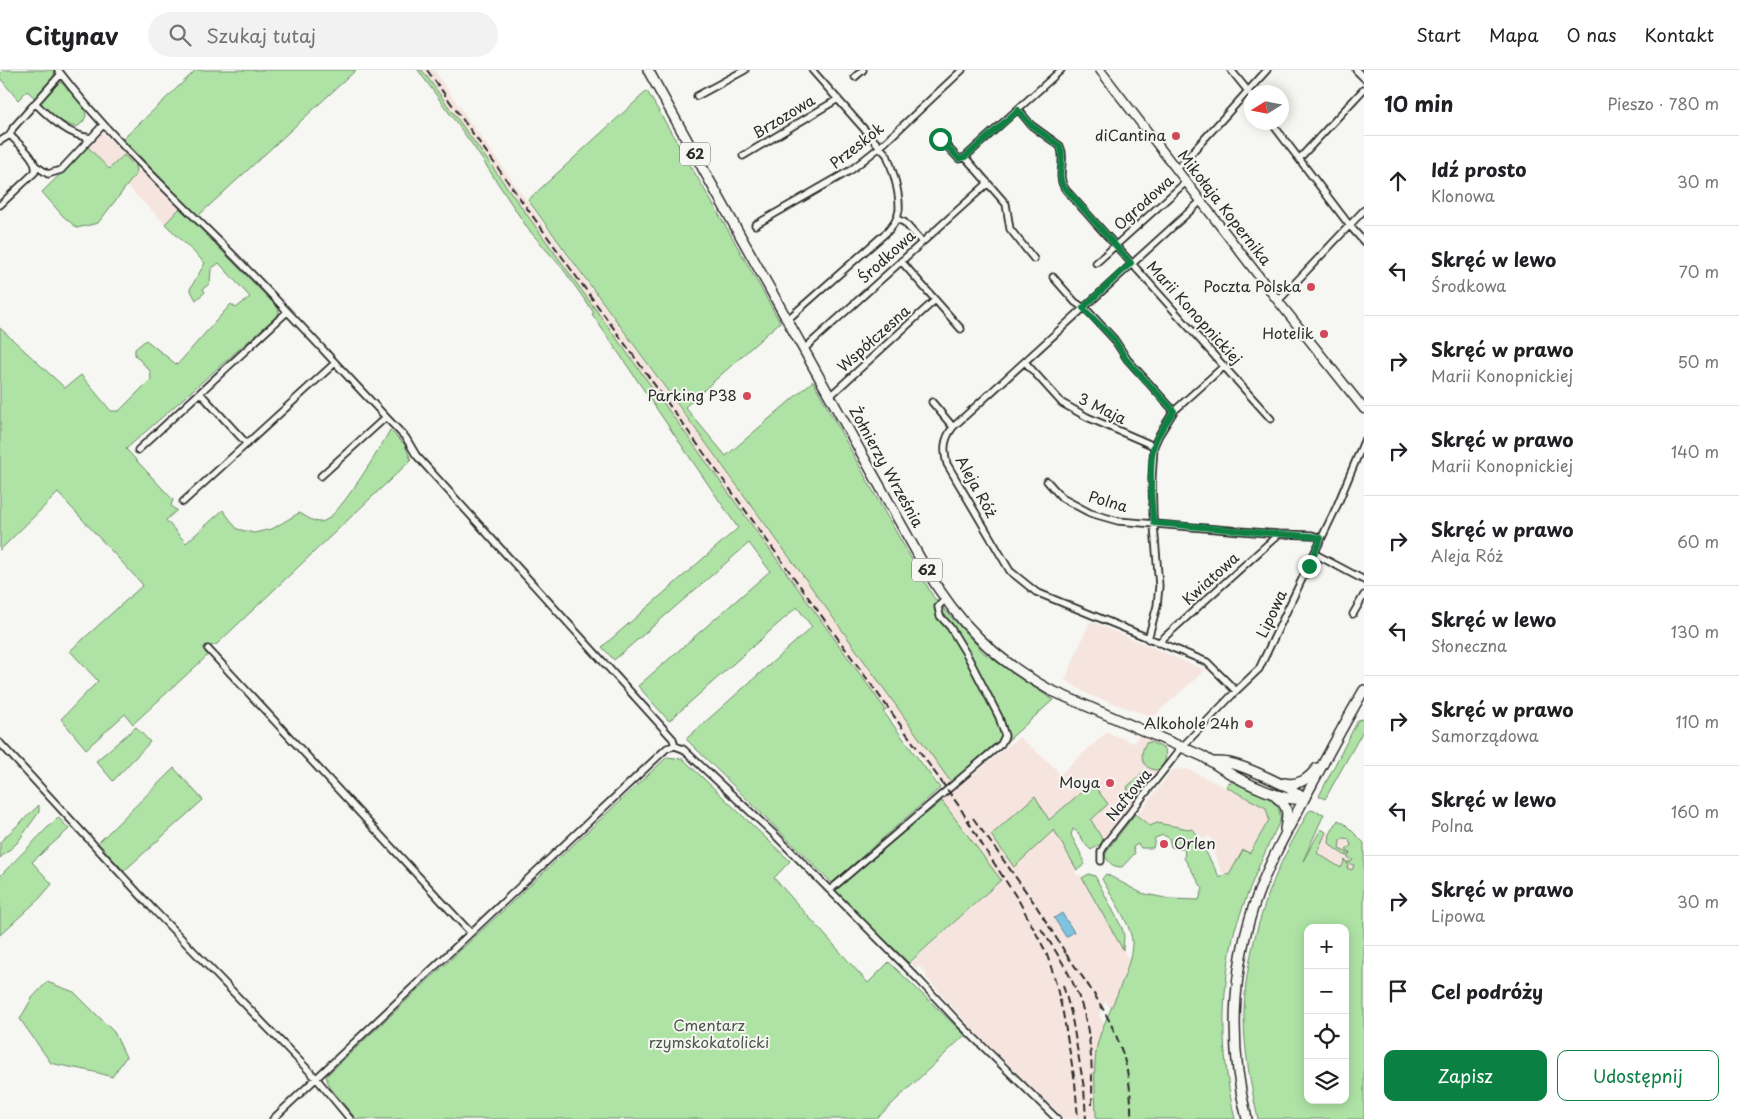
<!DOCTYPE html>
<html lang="pl">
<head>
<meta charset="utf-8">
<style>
	body { margin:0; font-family:"Playpen Sans",sans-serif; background:#f2f2f2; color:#202124 }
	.controls { position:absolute; right:15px; bottom:15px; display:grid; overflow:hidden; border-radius:10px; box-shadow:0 2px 12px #0003 }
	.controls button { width:45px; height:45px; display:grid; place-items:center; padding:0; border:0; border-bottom:1px solid #e0e0e0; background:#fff; color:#202124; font:25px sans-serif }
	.compass { position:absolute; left:1244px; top:15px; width:45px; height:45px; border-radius:50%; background:#fff; box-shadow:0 2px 12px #0003; rotate:259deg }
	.stop { position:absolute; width:15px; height:15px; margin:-11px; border:4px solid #0b8043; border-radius:50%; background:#fff }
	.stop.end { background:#0b8043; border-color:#fff; box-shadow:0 1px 5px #0008 }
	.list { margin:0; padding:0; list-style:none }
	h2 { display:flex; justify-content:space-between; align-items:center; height:65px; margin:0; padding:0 20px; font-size:21px }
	h2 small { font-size:16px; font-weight:400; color:#757577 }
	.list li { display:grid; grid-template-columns:32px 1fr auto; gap:15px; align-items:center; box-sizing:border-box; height:90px; padding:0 20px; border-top:1px solid #e0e0e0 }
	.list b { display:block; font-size:19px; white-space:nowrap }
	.list p { margin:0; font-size:16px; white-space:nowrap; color:#757577 }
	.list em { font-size:16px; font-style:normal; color:#757577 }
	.actions { display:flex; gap:10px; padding:15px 20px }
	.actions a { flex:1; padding:11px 0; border:1px solid #0b8043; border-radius:10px; text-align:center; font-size:18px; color:#0b8043 }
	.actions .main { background:#0b8043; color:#fff }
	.icon { flex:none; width:28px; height:28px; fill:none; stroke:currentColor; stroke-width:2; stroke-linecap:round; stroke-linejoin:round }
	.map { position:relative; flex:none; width:1364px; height:1049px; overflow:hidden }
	header { display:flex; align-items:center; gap:30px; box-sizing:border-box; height:70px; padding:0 25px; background:#fff; border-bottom:1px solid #e0e0e0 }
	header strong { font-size:24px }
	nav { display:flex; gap:28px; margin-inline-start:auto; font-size:18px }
	.search { width:350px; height:45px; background:#f2f2f2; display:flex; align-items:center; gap:12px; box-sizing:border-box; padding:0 18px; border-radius:28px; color:#757577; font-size:19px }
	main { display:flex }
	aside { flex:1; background:#fff }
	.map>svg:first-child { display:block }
	.built { fill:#f6e5df }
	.green { fill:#aee3a5; stroke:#6c8768; fill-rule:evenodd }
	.water { fill:#7ec3df; stroke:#5d8697 }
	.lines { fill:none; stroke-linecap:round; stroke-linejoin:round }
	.street-casing { stroke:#2b2b2b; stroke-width:9 }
	.secondary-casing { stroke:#2b2b2b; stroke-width:11 }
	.primary-casing { stroke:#2b2b2b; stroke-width:12 }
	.street { stroke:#f6f6f2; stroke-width:5.5 }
	.secondary { stroke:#f6f6f2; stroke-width:8 }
	.primary { stroke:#f6f6f2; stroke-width:9 }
	.rail { stroke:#2b2b2b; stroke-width:2; stroke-dasharray:8 4; stroke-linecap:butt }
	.route { stroke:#0b8043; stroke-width:6 }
	.poi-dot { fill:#d1495b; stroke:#f6f6f2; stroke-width:2 }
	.labels { text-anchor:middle; stroke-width:4; stroke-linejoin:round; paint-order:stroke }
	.shield { fill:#f6f6f2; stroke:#686867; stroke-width:1 }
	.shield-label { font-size:14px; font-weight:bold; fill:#2b2b2b }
	.street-label { font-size:15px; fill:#2b2b2b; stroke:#f6f6f2 }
	.poi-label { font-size:15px; fill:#2b2b2b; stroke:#f6f6f2; text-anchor:end }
	.park-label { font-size:15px; fill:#4c594a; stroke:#f6f6f2 }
</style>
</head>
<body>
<header>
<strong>Citynav</strong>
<div class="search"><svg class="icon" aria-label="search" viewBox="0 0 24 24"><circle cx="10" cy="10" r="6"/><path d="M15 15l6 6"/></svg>Szukaj tutaj</div>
<nav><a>Start</a><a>Mapa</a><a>O nas</a><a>Kontakt</a></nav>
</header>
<main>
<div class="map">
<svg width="1364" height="1049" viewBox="0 0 1364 1049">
	<rect width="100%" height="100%" fill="#f6f6f2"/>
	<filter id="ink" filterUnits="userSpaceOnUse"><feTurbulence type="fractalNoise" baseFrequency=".02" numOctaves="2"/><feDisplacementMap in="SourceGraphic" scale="10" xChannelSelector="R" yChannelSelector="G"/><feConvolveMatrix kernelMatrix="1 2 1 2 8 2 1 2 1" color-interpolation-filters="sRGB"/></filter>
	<g filter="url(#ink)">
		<!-- built -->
		<path class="built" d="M422 0H434L437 5 531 137 720 393 952 712 943 718Z
			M102 62 180 138 165 154 88 77Z
			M1090 551 1205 600 1153 647 1089 625 1065 610Z
			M1107 662 1134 673 1139 665 1166 678 1167 687 1166 692 1104 772 1091 751H1049L1035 727 1077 800 1075 802 1078 806 1080 804 1129 890 1112 940 1105 931 1099 946 1105 954 1100 967 1095 989 1096 1049H1065L972 959 926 907 927 904 920 897H915L911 893 1001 810 942 731 955 718H957L1019 667 1050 693 1060 704Z
			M1188 699 1266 738 1269 750 1249 783 1243 781 1229 805 1222 803 1214 784 1216 778 1209 766 1204 769 1194 760 1157 753 1150 757 1137 746 1172 700Z
			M1338 750 1345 754 1364 773V838L1298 800 1321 759 1330 764Z"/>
		<!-- green -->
		<path class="green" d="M4 0H54V8L36 29 27 21 18 30 0 8V3Z
			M196 0H356L198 146 123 69Z
			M418 0H422L886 640 883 641 940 718 832 813 686 669 812 557 797 537 669 651 638 616 770 501 749 473 614 590 602 577 738 458 592 244 594 243 563 199 528 159 474 77Z
			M58 12 62 13 84 36 86 46 83 52 77 57C62 55 51 44 41 34L40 31Z
			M647 21 728 160 780 252 685 337 726 386 813 311 884 441 934 528 984 583 1053 630 955 718 809 514 528 130Z
			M88 77 109 99 124 85 135 96 136 104 98 153 77 158 63 146 42 122Z
			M180 138 278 238 279 244 126 379 173 430 171 435 174 439 177 440 166 450 186 473 223 440 237 459 254 463 272 459 299 443C307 446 315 455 324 451 339 446 381 377 390 360L405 375 411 390 217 574 211 576 206 581 208 585 133 654 125 644 86 679 61 649 98 611 70 581 143 515 58 423 0 480V258L65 318 81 305 111 341H119L151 309 150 301 135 285V279L146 270 177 295 231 234 236 238 250 227 219 193 211 199 210 213 203 219 205 222 196 230 190 219 205 193 165 154Z
			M1364 649V659L1325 729 1319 726 1358 650Z
			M136 657 150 672 113 711 96 691Z
			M1151 672 1165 679C1167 687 1165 697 1157 700 1141 699 1139 684 1146 673Z
			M667 687 683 689 790 791 774 808 868 913 889 892 965 965 876 1049H356L329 1016 326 1006Z
			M174 698 203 730 124 801 98 773Z
			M1142 703 1146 704 1150 711 1140 725 1134 728 1129 725 1127 717Z
			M1233 712C1250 720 1284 728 1280 751 1265 781 1252 811 1241 842 1238 851 1234 859 1233 868 1220 929 1221 988 1235 1049H1096C1096 1022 1091 991 1100 965 1109 940 1133 896 1132 871 1131 854 1110 824 1102 809L1106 804 1141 823 1170 829 1199 830 1203 819 1184 788 1185 780 1171 777 1169 768 1163 765 1155 768 1153 778H1141L1138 774 1133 777 1135 783 1122 797C1113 797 1110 794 1105 786L1108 779 1135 744 1150 756 1157 753 1194 760 1198 768 1194 772 1197 774 1201 773 1220 808 1226 804 1229 805 1243 780 1250 783 1269 750 1266 738 1226 717 1228 713Z
			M1092 713 1108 734 1091 750 1104 772 1091 780C1083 774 1081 763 1073 759L1071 765 1084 790V795L1077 800 1054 760 1014 797 991 765 1035 726 1049 750Z
			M942 731 1001 810 909 893 834 821 872 788Z
			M39 735V742L17 773 0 788V772Z
			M1311 740 1324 744 1303 791 1321 759 1326 762 1317 783 1341 798 1345 790 1348 795 1347 798 1352 800 1354 795 1347 793 1349 791 1351 792 1353 790 1347 787 1350 783 1346 780 1351 776 1349 769 1344 768 1340 771 1339 779 1348 783 1346 786 1335 779 1329 773 1330 764 1338 750 1345 754 1364 773V1049H1258C1251 1016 1244 981 1244 947 1244 900 1257 853 1274 810 1283 786 1297 764 1308 742ZM1308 858H1345V1030H1308Z
			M58 747 69 759 32 792 52 814 40 828 0 865V806Z
			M1089 804 1095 806 1122 858 1124 866 1123 880 1082 808Z
			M47 912 74 922 114 962 126 987 112 1007C92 1000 71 998 51 993L20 949 32 928Z"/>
		<!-- water -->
		<path class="water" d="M1062 843 1074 862 1066 867 1054 848Z"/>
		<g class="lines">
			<defs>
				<path id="street" d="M58 0C109 67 170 122 229 181 290 242 347 307 406 368L416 385 673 669 675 676
					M1231 0 1252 26
					M1356 0 1364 8
					M855 7 863 0
					M697 26 745 0
					M35 33C50 48 70 67 92 68
					M1018 39 1031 55 1060 76C1067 91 1055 106 1066 120L1271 349
					M1271 52 1350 156 1364 172
					M940 69 959 89 965 87
					M0 71 10 65 13 58 61 4
					M743 86 838 29
					M965 87 1061 0
					M965 87 1006 134 1010 159 1034 189
					M1299 89 1364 19
					M36 96 48 104 61 100 103 55
					M1177 99 1267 0
					M1201 131 953 357C944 369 943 379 947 394L1010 501 1036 522 1207 592 1236 621
					M0 135 35 102C38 88 19 75 10 65
					M896 149 904 152 922 172
					M755 155 851 100 880 77 962 0
					M901 191 961 259
					M1096 193 1186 112
					M1053 207 1075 232 1088 241 1114 269 1127 289 1174 341
					M1278 231 1364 140
					M787 250 888 161C893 155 898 149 899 140 900 123 893 101 887 85L812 0
					M804 279 988 113
					M1025 292 1062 333 1087 347 1154 376
					M200 323 247 374
					M830 326 934 231
					M932 332 953 357
					M138 380 287 242
					M321 406 386 347
					M1047 411 1062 428 1090 443 1118 451 1279 464 1312 465 1321 468
					M183 432 335 293
					M1315 484 1364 510
					M1353 544 1364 525
					M1148 569 1157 536 1159 516 1153 444 1152 408 1154 376 1159 365 1174 341 1224 296
					M1158 573 1279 464
					M208 579 470 862
					M0 673 152 838 316 1008 350 1049
					M1101 791V782L1106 773 1182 677 1236 621 1259 599 1336 438 1364 371
					M830 820 1001 674 1005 666 999 647 967 585 950 557 940 546 938 537 945 529
					M273 1049 667 678 675 676 683 679 773 763 919 910 961 955 1057 1049"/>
				<path id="secondary" d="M1100 0 1278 231 1364 339"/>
				<path id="primary" d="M648 0 926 499C958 553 994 589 1050 620L1202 686C1211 691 1217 696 1226 701 1243 712 1284 732 1304 729
					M1214 692C1219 692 1224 692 1229 693 1247 697 1292 717 1304 729
					M1284 713C1299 716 1308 709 1317 698
					M1276 727C1289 736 1288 744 1285 759
					M1247 1049C1227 971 1232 886 1263 811 1276 779 1293 750 1309 720 1327 686 1345 652 1364 620"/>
			</defs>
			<!-- street casing -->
			<use href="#street" class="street-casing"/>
			<!-- secondary casing -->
			<use href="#secondary" class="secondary-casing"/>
			<!-- primary casing -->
			<use href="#primary" class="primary-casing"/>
			<!-- street -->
			<use href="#street" class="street"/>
			<!-- secondary -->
			<use href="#secondary" class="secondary"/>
			<!-- primary -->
			<use href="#primary" class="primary"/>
			<!-- rail -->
			<path class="rail" d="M427 0 959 736 986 781 1019 831 1046 882 1054 906 1063 943 1075 1012 1078 1049
				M973 748 1035 834 1070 890
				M1041 859C1086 924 1093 958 1092 1035
				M1066 884C1105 937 1133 980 1131 1049
				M1063 915 1071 943 1084 1018 1086 1049"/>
		</g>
	</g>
	<g class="lines" filter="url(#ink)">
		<!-- route -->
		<path class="route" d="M940 69 959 89 965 87 1018 40 1031 55 1060 76C1066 89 1056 103 1063 116L1131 193 1083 238 1114 269 1126 289 1174 341C1167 352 1158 363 1154 375 1149 394 1151 433 1154 453L1279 464 1312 466 1321 468 1309 496"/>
	</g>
	<!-- markers -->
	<g class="poi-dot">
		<circle cx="1176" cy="66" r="5"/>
		<circle cx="1311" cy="217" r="5"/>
		<circle cx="1324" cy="264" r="5"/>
		<circle cx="747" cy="326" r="5"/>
		<circle cx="1249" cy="654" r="5"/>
		<circle cx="1110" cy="713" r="5"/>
		<circle cx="1164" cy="774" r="5"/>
	</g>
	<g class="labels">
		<!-- shield labels -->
		<g class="shield">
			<rect x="680" y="72.5" width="30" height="23" rx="4"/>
			<rect x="912" y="488.5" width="30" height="23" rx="4"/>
		</g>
		<g class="shield-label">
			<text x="695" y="89">62</text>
			<text x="927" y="505">62</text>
		</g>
		<!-- street labels -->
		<g class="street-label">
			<text transform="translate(784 47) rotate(-31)" y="5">Brzozowa</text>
			<text transform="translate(857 76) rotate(-38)" y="5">Przeskok</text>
			<text transform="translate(1144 133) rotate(-42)" y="5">Ogrodowa</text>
			<text transform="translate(1224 138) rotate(52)" y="5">Mikołaja Kopernika</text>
			<text transform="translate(887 187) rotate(-42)" y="5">Środkowa</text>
			<text transform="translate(1194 243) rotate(48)" y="5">Marii Konopnickiej</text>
			<text transform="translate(874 269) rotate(-42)" y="5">Współczesna</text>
			<text transform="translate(1102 339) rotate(26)" y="5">3 Maja</text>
			<text transform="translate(886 397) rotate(61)" y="5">Żołnierzy Września</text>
			<text transform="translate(976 417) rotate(61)" y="5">Aleja Róż</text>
			<text transform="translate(1108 432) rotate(16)" y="5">Polna</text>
			<text transform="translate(1211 509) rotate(-42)" y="5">Kwiatowa</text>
			<text transform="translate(1272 544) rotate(-65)" y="5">Lipowa</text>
			<text transform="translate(1129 725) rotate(-51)" y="5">Naftowa</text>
		</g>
		<!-- poi labels -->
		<g class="poi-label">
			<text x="1166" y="71">diCantina</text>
			<text x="1301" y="222">Poczta Polska</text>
			<text x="1314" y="269">Hotelik</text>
			<text x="737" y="331">Parking P38</text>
			<text x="1239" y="659">Alkohole 24h</text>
			<text x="1100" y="718">Moya</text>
			<text x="1174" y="779" text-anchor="start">Orlen</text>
		</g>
		<!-- park labels -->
		<g class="park-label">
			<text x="709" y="961">Cmentarz<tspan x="709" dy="17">rzymskokatolicki</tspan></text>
		</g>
	</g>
</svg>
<div class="controls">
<button>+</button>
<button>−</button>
<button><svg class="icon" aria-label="locate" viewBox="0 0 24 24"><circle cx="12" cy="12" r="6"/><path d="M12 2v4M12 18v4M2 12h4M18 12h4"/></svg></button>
<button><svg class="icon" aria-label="layers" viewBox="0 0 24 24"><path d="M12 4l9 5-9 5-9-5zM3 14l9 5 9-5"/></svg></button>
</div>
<svg class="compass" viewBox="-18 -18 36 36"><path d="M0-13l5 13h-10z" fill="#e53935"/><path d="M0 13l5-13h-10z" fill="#757577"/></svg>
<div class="stop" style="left:940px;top:69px"></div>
<div class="stop end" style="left:1309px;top:496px"></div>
</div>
<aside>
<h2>10 min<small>Pieszo · 780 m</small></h2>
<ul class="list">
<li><svg class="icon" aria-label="ahead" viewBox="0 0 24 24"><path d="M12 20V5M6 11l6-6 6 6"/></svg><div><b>Idź prosto</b><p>Klonowa</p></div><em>30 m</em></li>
<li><svg class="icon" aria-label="left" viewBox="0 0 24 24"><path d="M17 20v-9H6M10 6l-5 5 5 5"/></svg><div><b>Skręć w lewo</b><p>Środkowa</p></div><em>70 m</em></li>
<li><svg class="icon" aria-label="right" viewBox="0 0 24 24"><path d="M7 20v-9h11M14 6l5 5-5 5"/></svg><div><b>Skręć w prawo</b><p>Marii Konopnickiej</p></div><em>50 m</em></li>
<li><svg class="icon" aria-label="right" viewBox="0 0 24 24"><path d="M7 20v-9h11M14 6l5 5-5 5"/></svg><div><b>Skręć w prawo</b><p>Marii Konopnickiej</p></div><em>140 m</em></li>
<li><svg class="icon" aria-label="right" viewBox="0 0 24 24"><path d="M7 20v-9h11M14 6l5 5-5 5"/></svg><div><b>Skręć w prawo</b><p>Aleja Róż</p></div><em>60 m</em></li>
<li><svg class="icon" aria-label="left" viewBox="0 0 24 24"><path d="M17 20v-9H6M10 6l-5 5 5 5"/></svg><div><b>Skręć w lewo</b><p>Słoneczna</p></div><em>130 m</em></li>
<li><svg class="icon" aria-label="right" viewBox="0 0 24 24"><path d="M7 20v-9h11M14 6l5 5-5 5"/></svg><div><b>Skręć w prawo</b><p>Samorządowa</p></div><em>110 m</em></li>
<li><svg class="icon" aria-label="left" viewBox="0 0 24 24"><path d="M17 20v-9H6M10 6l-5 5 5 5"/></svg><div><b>Skręć w lewo</b><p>Polna</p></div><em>160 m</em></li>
<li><svg class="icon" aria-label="right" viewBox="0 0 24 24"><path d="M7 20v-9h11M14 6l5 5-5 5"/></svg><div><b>Skręć w prawo</b><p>Lipowa</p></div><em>30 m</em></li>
<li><svg class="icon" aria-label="arrive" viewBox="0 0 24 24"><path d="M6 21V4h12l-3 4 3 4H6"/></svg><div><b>Cel podróży</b></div></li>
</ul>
<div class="actions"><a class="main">Zapisz</a><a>Udostępnij</a></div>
</aside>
</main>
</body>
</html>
